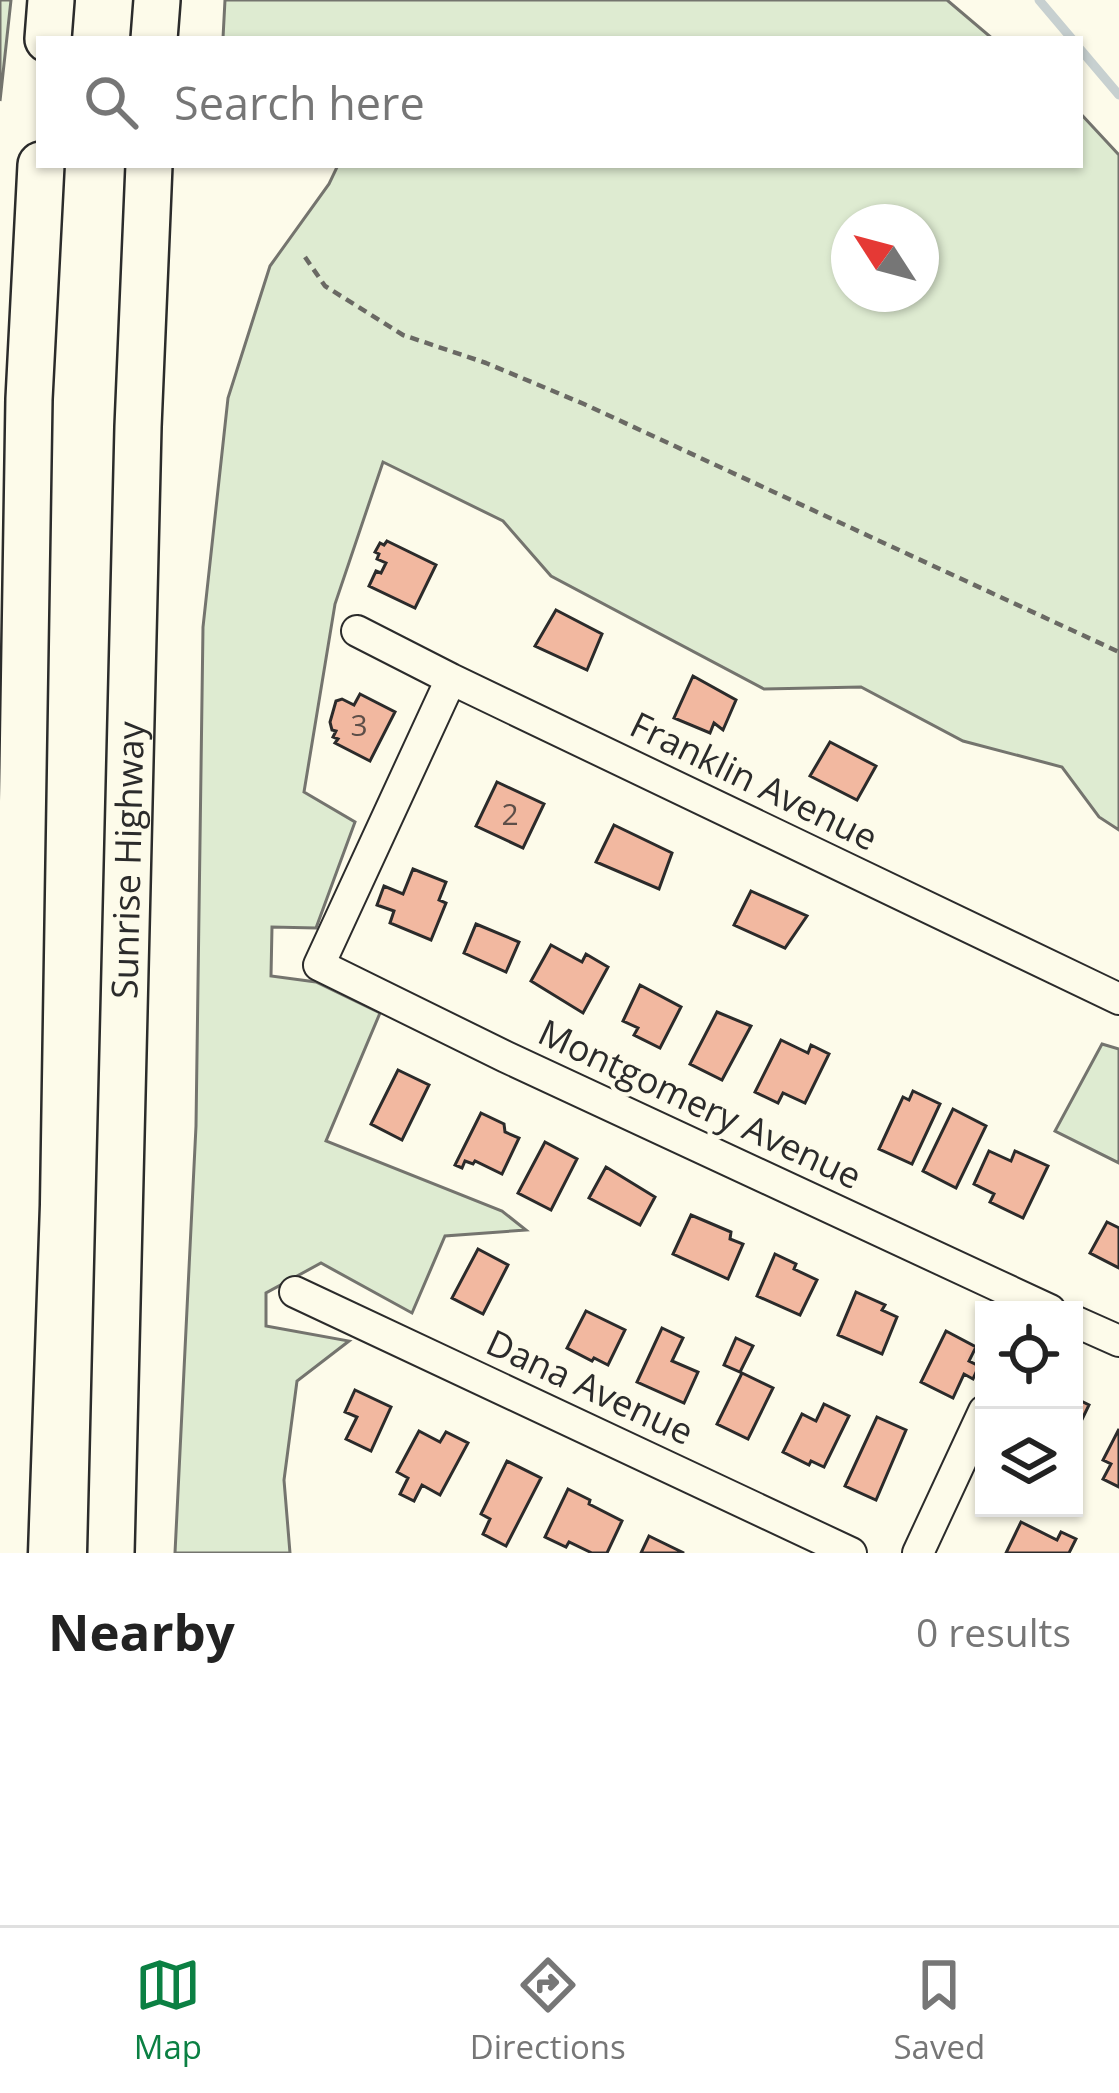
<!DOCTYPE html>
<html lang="en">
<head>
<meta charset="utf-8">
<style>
	body { margin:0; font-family:"Open Sans",sans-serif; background:#f2f2f2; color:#222 }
	.controls { position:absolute; right:36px; bottom:36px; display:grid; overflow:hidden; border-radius:0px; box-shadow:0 3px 9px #0004 }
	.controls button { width:108px; height:108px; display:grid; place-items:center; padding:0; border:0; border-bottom:3px solid #e0e0e0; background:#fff; color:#222; font:60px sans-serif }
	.compass { position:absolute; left:831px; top:204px; width:108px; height:108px; border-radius:50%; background:#fff; box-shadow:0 3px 9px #0004; rotate:306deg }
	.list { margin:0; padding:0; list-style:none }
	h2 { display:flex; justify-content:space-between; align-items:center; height:156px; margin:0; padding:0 48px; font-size:51px }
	h2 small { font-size:39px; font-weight:400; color:#767676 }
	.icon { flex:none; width:66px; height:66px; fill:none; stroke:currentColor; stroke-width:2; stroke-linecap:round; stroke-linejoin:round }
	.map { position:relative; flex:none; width:1119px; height:1553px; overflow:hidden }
	.search { position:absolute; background:#fff; box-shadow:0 3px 9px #0004; left:36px; right:36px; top:36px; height:132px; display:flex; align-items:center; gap:30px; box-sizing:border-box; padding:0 42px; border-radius:0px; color:#767676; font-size:45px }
	.sheet { height:372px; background:#fff }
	nav { display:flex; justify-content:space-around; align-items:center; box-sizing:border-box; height:168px; border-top:3px solid #e0e0e0; background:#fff; font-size:33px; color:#767676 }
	nav a { display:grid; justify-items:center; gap:6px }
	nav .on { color:#0b8043 }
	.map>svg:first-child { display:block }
	.green { fill:#deebd1; stroke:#74746e; stroke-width:3; fill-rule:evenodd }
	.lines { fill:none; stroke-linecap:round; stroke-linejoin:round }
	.stream { stroke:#c7d0d0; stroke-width:9 }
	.building { fill:#f2b8a0; stroke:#2b2b2b; stroke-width:3 }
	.minor-casing { stroke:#2b2b2b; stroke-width:34 }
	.highway-casing { stroke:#2b2b2b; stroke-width:50 }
	.path { stroke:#6a6964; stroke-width:4.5; stroke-dasharray:9 6; stroke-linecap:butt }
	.minor { stroke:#fdfbea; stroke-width:30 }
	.highway { stroke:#fdfbea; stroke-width:45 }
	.labels { text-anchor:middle; stroke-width:9; stroke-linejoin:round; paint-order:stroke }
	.number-label { font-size:30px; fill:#5d4e48 }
	.street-label { font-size:36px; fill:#2b2b2b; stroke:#fdfbea }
</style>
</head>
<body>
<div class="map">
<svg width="1119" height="1553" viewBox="0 0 1119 1553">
	<rect width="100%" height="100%" fill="#fdfbea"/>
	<!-- green -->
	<path class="green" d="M0 0H11L0 101Z
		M225 0H947L993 39H228L223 38Z
		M1080 113 1119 155V830L1099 817 1062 767 963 741 861 687 764 689 551 576 503 521 383 462 335 604 304 792 355 822 316 928 272 927 271 976 316 982 380 1013 326 1141 502 1211 526 1230 445 1236 412 1313 321 1263 266 1293V1326L349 1341 297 1381 284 1480 290 1553H175L196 1126 203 627 228 398 270 266 329 184 338 165H1080ZM849 222H921V294H849Z
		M1102 1044 1119 1049V1163L1055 1131Z"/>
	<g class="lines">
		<!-- stream -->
		<path class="stream" d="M1039 0 1072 39
			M1080 49 1119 95"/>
	</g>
	<!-- building -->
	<path class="building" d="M387 541 436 565 415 608 369 586 376 571 381 573 386 563 377 559 379 554 375 552 380 543 384 545Z
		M556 610 602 634 587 670 535 646Z
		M693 676 736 700 723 730 714 723 710 733 674 718Z
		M360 694 395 712 370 761 335 743 338 739 333 737 336 731 332 730 330 722 336 701 342 699 354 705Z
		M830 742 876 766 857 800 810 776Z
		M497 782 544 804 523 848 476 826Z
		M614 825 672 853 659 889 596 862Z
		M413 869 446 882 439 900 446 903 431 940 390 923 394 911 377 905 384 886 403 894Z
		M751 891 807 916 785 948 734 925Z
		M476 924 519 942 506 972 464 953Z
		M551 945 582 962 586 954 608 967 583 1013 531 981Z
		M640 985 681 1007 660 1048 634 1035 638 1028 623 1021Z
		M717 1012 751 1026 722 1080 690 1064Z
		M781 1040 808 1053 811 1045 829 1054 805 1103 783 1093 778 1103 755 1092Z
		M398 1070 429 1085 402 1140 371 1124Z
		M913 1091 940 1104 912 1164 879 1149 903 1097 909 1100Z
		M953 1109 986 1126 956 1188 923 1171Z
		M481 1113 504 1124 505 1132 519 1138 502 1174 475 1161 473 1164 465 1161 462 1168 455 1165Z
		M545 1142 577 1159 551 1210 518 1193Z
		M989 1151 1011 1161 1015 1151 1048 1166 1023 1218 990 1202 994 1194 974 1184Z
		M606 1167 655 1197 640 1225 589 1198Z
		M691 1215 731 1232 730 1239 743 1244 728 1279 673 1254Z
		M1107 1222 1119 1228V1268L1090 1253Z
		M478 1249 508 1265 483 1314 452 1298Z
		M775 1254 796 1264 794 1269 817 1280 800 1315 757 1296Z
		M856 1292 885 1305 882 1310 897 1317 882 1354 838 1335Z
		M586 1311 625 1330 608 1365 594 1358 592 1361 567 1348Z
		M662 1328 683 1338 672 1361 698 1372 684 1403 637 1382Z
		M946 1331 976 1347 969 1361 979 1366 973 1379 964 1374 953 1398 921 1382Z
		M736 1338 753 1346 740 1372 724 1365Z
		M742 1373 773 1388 748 1439 717 1424Z
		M355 1390 391 1407 371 1451 346 1439 357 1417 345 1412Z
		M1074 1393 1075 1398 1089 1405 1074 1436Z
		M824 1404 849 1416 824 1467 811 1461 809 1465 783 1452 802 1414 816 1421Z
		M877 1417 906 1430 876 1500 845 1486Z
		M1119 1429V1487L1103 1479 1111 1464 1103 1460Z
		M419 1431 440 1442 446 1432 468 1443 440 1495 422 1485 414 1501 400 1494 408 1478 397 1472Z
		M507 1461 541 1478 506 1546 483 1534 490 1519 481 1514Z
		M568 1489 590 1500 589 1504 622 1521 607 1553H592L569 1542 566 1547 545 1537Z
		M1021 1522 1057 1540 1061 1532 1076 1539 1069 1553H1006Z
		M649 1536 684 1553H641Z"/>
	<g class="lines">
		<defs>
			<path id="minor" d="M357 631 451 679 1119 999
				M451 679 319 965 506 1057 1050 1310
				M295 1292 851 1553
				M1074 1321 1119 1341
				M918 1553 984 1411"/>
			<g id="highway">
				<path d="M48 39 51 0"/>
				<path d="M154 39 157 0"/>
				<path d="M4 1553 16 1204 29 399 41 165"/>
				<path id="s1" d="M111 1553 138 427 149 165"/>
			</g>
		</defs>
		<!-- minor casing -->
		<use href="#minor" class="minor-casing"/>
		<!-- highway casing -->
		<use href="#highway" class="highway-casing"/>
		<!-- path -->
		<path class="path" d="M305 257 325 286 403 335 486 363 584 404 1119 652"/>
		<!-- minor -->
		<use href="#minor" class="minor"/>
		<!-- highway -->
		<use href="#highway" class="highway"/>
	</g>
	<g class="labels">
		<!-- number labels -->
		<g class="number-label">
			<text x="359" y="736">3</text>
			<text x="510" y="825">2</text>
		</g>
		<!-- street labels -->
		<g class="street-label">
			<text transform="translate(754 781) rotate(26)" y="13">Franklin Avenue</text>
			<text dy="13" stroke="none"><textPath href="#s1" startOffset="693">Sunrise Highway</textPath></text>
			<text transform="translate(700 1104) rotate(25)" y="13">Montgomery Avenue</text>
			<text transform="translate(590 1387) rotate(25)" y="13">Dana Avenue</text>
		</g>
	</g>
</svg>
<div class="controls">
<button><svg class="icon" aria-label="locate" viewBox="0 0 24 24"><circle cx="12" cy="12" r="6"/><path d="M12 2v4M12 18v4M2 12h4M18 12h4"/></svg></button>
<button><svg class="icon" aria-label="layers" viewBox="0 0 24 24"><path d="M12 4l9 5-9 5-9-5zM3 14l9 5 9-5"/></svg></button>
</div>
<svg class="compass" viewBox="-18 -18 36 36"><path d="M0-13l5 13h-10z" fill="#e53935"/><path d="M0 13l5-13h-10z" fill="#767676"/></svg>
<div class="search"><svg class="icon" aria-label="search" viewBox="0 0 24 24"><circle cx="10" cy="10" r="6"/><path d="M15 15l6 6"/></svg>Search here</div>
</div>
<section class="sheet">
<h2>Nearby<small>0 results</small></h2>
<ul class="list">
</ul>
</section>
<nav>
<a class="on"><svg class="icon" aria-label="map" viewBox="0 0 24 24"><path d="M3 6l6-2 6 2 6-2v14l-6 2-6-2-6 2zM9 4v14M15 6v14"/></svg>Map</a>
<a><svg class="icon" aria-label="directions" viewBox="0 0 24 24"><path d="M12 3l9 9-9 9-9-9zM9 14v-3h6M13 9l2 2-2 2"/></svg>Directions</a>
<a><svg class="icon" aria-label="saved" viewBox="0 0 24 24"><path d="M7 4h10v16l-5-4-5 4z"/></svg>Saved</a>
</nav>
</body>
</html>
